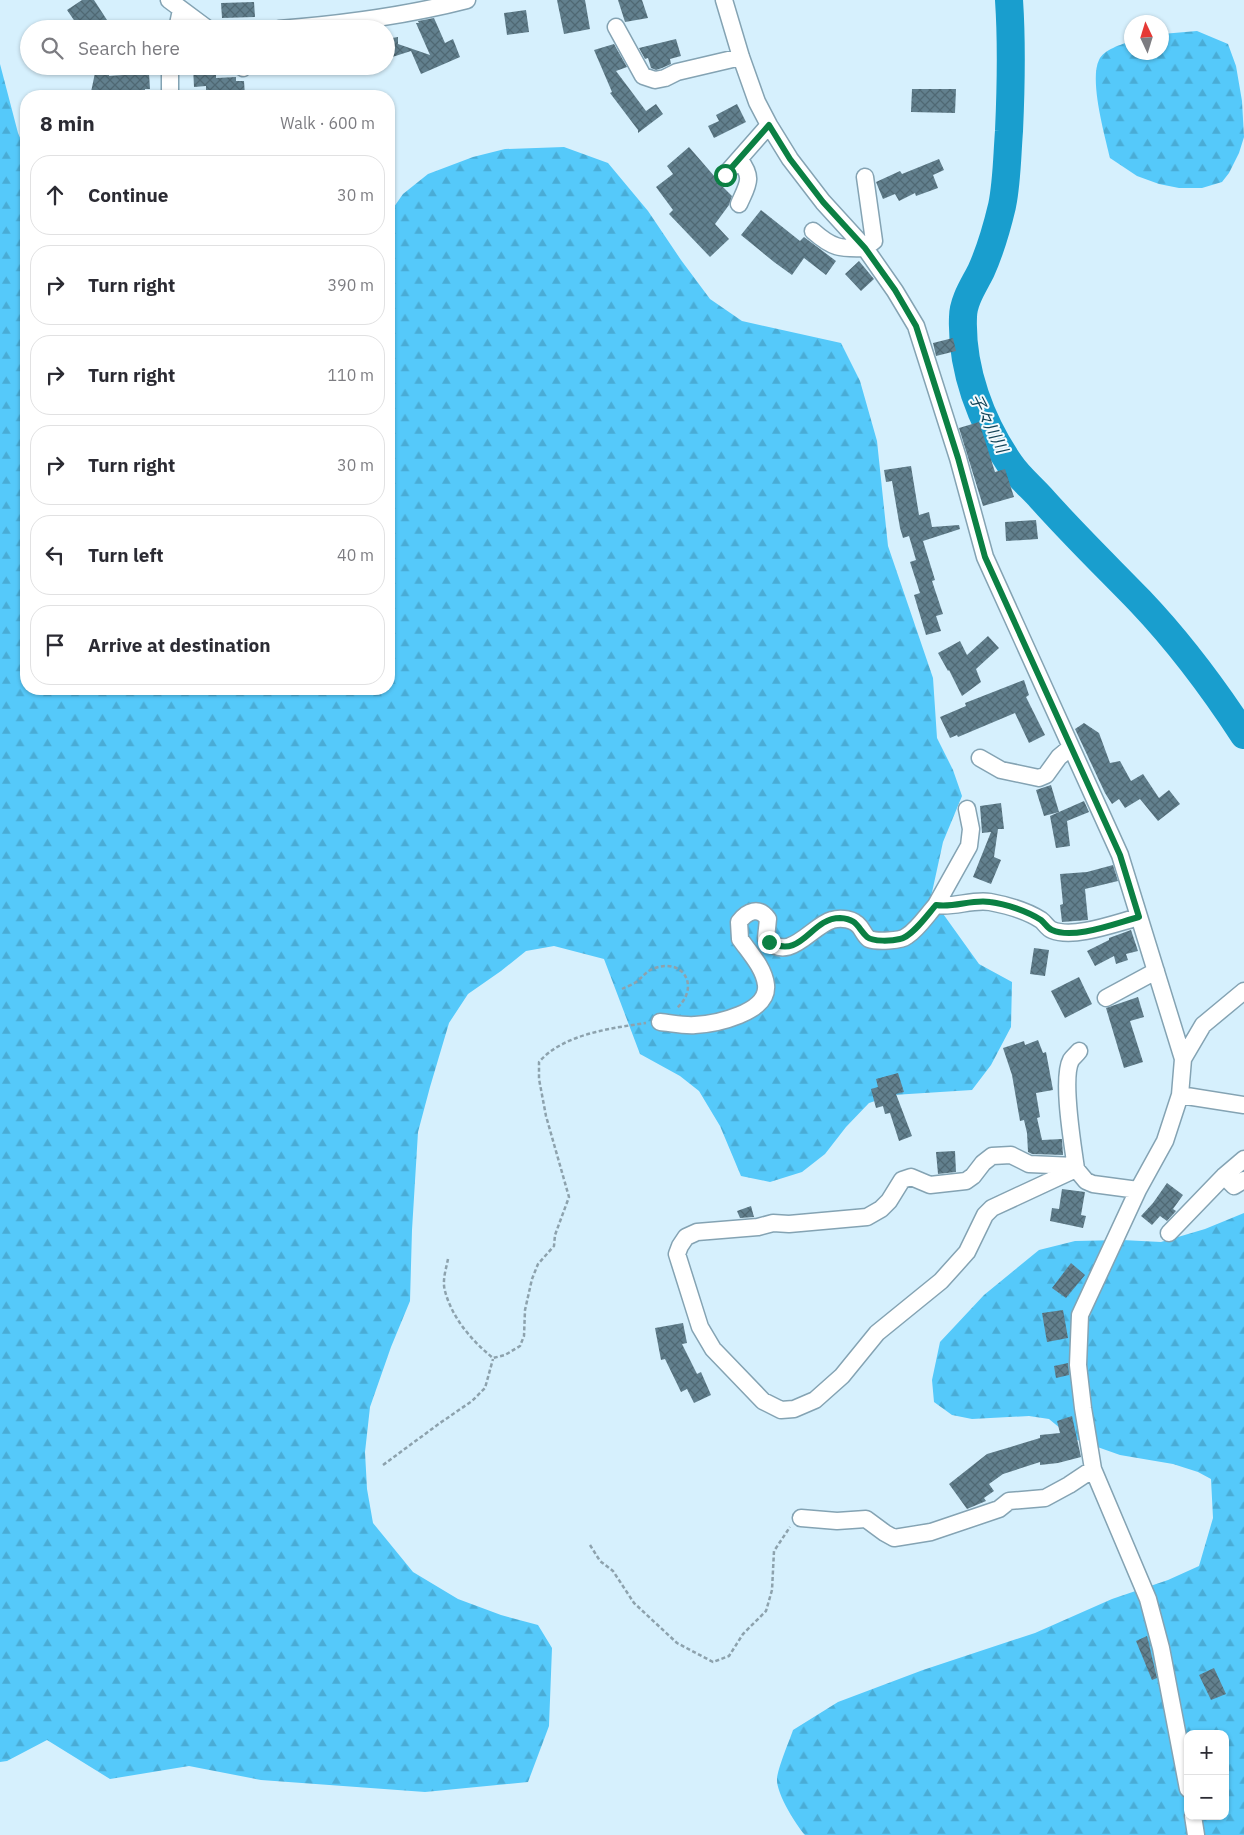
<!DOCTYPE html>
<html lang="en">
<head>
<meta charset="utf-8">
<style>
	body { margin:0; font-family:"IBM Plex Sans","Noto Sans JP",sans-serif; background:#f7f7f7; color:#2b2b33 }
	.controls { position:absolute; right:15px; bottom:15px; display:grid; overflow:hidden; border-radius:10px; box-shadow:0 1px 4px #0004 }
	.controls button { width:45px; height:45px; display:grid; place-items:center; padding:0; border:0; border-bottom:1px solid #e1e1e2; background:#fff; color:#2b2b33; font:25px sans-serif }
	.compass { position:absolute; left:1124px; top:15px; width:45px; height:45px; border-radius:50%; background:#fff; box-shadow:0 1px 4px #0004; rotate:356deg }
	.stop { position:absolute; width:15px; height:15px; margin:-11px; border:4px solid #0b8043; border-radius:50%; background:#fff }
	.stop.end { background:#0b8043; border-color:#fff; box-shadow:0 1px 5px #0008 }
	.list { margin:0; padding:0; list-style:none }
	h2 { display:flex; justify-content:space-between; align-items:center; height:65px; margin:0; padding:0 20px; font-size:21px }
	h2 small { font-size:16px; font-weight:400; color:#7c7c81 }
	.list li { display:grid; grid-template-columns:32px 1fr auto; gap:15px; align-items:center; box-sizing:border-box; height:80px; margin:0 10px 10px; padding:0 10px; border:1px solid #e1e1e2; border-radius:20px }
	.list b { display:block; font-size:19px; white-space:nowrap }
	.list em { font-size:16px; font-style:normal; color:#7c7c81 }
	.icon { flex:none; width:28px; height:28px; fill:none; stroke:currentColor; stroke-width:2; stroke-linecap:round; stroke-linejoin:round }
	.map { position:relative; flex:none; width:1244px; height:1835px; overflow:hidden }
	.search { position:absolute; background:#fff; box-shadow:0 1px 4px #0004; left:20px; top:20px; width:375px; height:55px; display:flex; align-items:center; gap:12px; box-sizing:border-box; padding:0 18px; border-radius:28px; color:#7c7c81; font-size:19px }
	.panel { position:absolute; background:#fff; box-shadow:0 1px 4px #0004; left:20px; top:90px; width:375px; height:605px; border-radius:20px }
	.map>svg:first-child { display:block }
	.forest { fill:url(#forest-firs); fill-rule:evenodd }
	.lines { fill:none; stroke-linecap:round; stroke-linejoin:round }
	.river { stroke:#199ece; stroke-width:28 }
	.building { fill:url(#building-cross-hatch) }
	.minor-casing { stroke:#84a3b3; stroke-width:19 }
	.path { stroke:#8da2ad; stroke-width:2.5; stroke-dasharray:4 2.5; stroke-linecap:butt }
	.minor { stroke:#fff; stroke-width:16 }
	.route { stroke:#0b8043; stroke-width:6 }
	.labels { text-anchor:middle; stroke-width:4; stroke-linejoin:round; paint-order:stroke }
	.water-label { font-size:16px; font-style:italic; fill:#134559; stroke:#f3fafd }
</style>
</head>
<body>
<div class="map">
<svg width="1244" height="1835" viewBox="0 0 1244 1835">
	<defs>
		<pattern id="forest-firs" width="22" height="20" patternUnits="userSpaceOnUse" patternTransform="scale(1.25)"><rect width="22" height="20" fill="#55c9fa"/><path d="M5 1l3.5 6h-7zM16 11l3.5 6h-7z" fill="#49acd6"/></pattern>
		<pattern id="building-cross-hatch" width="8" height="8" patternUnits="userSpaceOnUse" patternTransform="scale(1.25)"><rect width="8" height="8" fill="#62808e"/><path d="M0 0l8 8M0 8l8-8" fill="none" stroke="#4f6873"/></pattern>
	</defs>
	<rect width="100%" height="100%" fill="#d6f0fd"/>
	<!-- forest -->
	<path class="forest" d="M1197 31 1228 44 1236 66 1242 101 1244 137 1239 153 1229 173 1222 182 1202 188H1179L1159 184 1137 176 1110 158C1105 136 1089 80 1099 60 1104 49 1121 45 1131 41L1132 52H1162V34Z
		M0 64 18 133 26 152V689H389V214L403 194 428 174 473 157 505 149 564 147 608 163 648 211 681 260 710 299 742 321 841 343 860 381 877 441 888 546 933 678 937 738 953 770 962 796 943 842 931 897 979 964 1012 982 1011 1027 991 1065 972 1090 893 1095 869 1103 846 1127 825 1154 802 1172 770 1182 741 1176 720 1126 699 1091 680 1076 640 1054 604 959 554 946 526 951 501 971 468 994 449 1023 430 1087 418 1132 412 1230 410 1301 391 1347 370 1407 365 1452 367 1489 373 1523 413 1572 458 1599 501 1615 538 1625 552 1648 549 1726 528 1782 425 1792 261 1780 189 1766 110 1779 47 1740 7 1761 0 1762Z
		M1244 1213V1835H805C796 1825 776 1793 777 1779 778 1767 789 1742 793 1730L838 1702 923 1670 1035 1633 1112 1599 1168 1580 1199 1566 1213 1518 1211 1479 1198 1472 1173 1464 1120 1455 1072 1438 1049 1419 1029 1416 972 1419 952 1415 934 1402 932 1380 940 1342 984 1295 1039 1250 1075 1241 1122 1240 1161 1242 1205 1229ZM1188 1734H1225V1816H1188Z"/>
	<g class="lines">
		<!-- river -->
		<path class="river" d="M1009 0C1012 44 1011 87 1009 131 1007 156 1007 182 1002 206 997 227 990 251 981 271 974 285 963 301 963 317 961 369 981 422 1010 464 1018 476 1031 487 1041 498 1073 534 1107 567 1140 601 1178 641 1214 689 1244 735"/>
	</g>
	<!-- building -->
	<path class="building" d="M82 0H94L107 20 94 29H80L67 10Z
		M557 0H585L590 29 564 34Z
		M618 0H642L648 18 625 22Z
		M254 2 255 17 222 18 221 3Z
		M526 10 529 32 507 35 504 13Z
		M434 18 445 43 453 39 460 57 421 74 411 51 386 59V39L398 37V44L430 55 416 23H419L418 21Z
		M676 39 681 56 670 59 671 64 662 68 656 70 651 68 648 58 645 59 639 48Z
		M614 44 627 67 616 71 646 111 656 104 663 114 638 133V130L610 93 612 92 594 50Z
		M193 66H207V73H216V78L236 77V81H244L245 96H206V86L194 87Z
		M96 68 110 71 109 76 149 73 150 89H145V93L110 96 91 92Z
		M912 89H956L955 113 911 112Z
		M737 104 746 122 714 138 708 126 719 121 716 115Z
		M689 147 715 177 718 182 732 196 729 205 715 224 729 239 710 257 669 214 673 210 656 187 673 174 667 166Z
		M939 159 944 170 933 175 938 188 916 196 915 193 899 201 895 194 883 199 876 182 900 171 902 174Z
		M761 210 800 241 804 237 836 261 826 275 804 258 792 275 774 262 741 235Z
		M859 261 874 279 861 291 845 274Z
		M953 338 956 351 936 356 933 343Z
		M979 422 995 472 1005 469 1014 497 983 506 959 428Z
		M911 466 919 515 929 512 932 527 959 525 960 529 923 541 935 580 932 581 943 614 936 616 941 631 926 635 914 595 920 593 910 562 916 560 909 536 903 538 900 528 892 481 886 482 884 470Z
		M1036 520 1038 539 1006 541 1005 522Z
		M988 636 999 648 976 669 981 682 962 696 949 670 948 671 938 653 960 641 967 655Z
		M1024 680 1029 695 1026 697 1045 735 1029 743 1015 713 958 737 957 735 950 738 940 717 966 706 965 703Z
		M1084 723 1099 733 1110 763 1120 761 1131 781 1143 774 1159 798 1169 790 1180 804 1158 821 1140 799 1125 808 1119 799 1112 804 1105 793 1075 729Z
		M1051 785 1059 812 1084 801 1089 812 1067 821 1070 846 1056 848 1050 816 1059 812 1044 816 1036 790Z
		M1001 803 1004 829H998L994 857 1001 860 991 884 973 877 991 832 982 833 980 806Z
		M1113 865 1118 881 1085 889 1088 920 1062 922 1060 905 1063 904 1060 874 1087 872Z
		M1131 930 1138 951 1126 954 1128 960 1116 964 1114 956 1095 966 1087 951 1109 940V938Z
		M1034 948 1049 950 1045 976 1030 974Z
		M1079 977 1092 1004 1065 1018 1051 991Z
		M1138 997 1144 1017 1130 1021 1143 1062 1124 1068 1106 1008Z
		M1038 1040 1043 1053 1046 1052 1053 1090 1036 1093 1040 1117 1037 1118 1042 1140 1062 1139 1063 1155 1032 1154 1028 1152 1027 1133 1024 1120 1020 1121 1012 1075 1003 1048 1024 1041 1025 1045Z
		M898 1073 904 1092 896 1094 912 1136 899 1141 890 1113 885 1114 883 1106 876 1108 871 1089 878 1087 876 1079Z
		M955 1151 956 1172 938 1174 936 1152Z
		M1167 1183 1183 1195 1173 1209 1176 1211 1167 1221 1160 1216 1152 1225 1141 1216 1153 1203Z
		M1062 1189 1085 1192 1081 1215 1086 1216 1083 1228 1050 1221 1052 1208 1059 1209Z
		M751 1206 754 1217 740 1218 737 1211Z
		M1071 1263 1085 1275 1066 1298 1052 1288Z
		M1063 1310 1068 1338 1047 1342 1042 1313Z
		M683 1323 687 1343 682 1344 697 1374 701 1372 711 1395 694 1403 687 1389 681 1392 665 1359 661 1360 655 1328Z
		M1068 1363 1069 1375 1056 1378 1054 1366Z
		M1072 1416 1081 1457 1058 1463 1040 1465V1462L1003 1474 989 1484 994 1491 984 1498 986 1501 967 1509 949 1484 987 1454 1040 1438V1435L1060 1433 1057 1421Z
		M1147 1636 1157 1678 1152 1680 1136 1641Z
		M1214 1668 1226 1694 1211 1700 1199 1675Z"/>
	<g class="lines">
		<defs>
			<path id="minor" d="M169 0 208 29
				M724 0 741 57 757 102 769 125 790 159 823 202 865 248 895 291 916 326 958 458 985 557 1120 855 1183 1059 1180 1095 1165 1141 1138 1190 1080 1315 1078 1365 1083 1408 1093 1469 1148 1599 1161 1648 1188 1789
				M616 27 643 76 655 80 665 78 677 72 741 57
				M177 29 181 10
				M279 29C343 24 405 16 467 0
				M170 66V96
				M242 66 243 68
				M739 159C754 178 748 184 739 204
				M725 175 769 125
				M813 231C832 248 840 249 865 248L874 241 865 177
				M980 758 1001 770 1039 778 1046 775 1059 757 1071 747
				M967 809 971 829 969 846 936 905C954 908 972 899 990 902 1006 905 1027 911 1041 920 1045 923 1047 928 1052 930 1074 939 1116 923 1139 917
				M1106 998 1156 971
				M660 1022C671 1023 684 1026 695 1025 715 1024 769 1013 766 985 764 968 750 953 740 939L739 922C747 911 759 906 768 919L766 938C788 965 811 926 832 920 841 917 854 919 860 927 863 931 865 936 869 939 877 942 901 941 907 936 918 929 927 915 936 905
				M1183 1059 1203 1025 1244 991
				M1180 1095 1244 1105
				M1075 1166 1029 1164 1011 1155 992 1156 983 1163 973 1176 966 1181 930 1185 911 1177 902 1180 889 1201 881 1209 867 1217 789 1224 773 1223 758 1227 697 1232 686 1237 680 1246 677 1254 700 1327 713 1349 763 1401 781 1410 794 1409 815 1400 842 1376 877 1333 941 1281 967 1252 985 1215 992 1208 1076 1169 1086 1181 1093 1184 1138 1190
				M1076 1169C1073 1146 1061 1079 1071 1060 1073 1057 1077 1054 1079 1051
				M1224 1176 1234 1186 1244 1180
				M1169 1233 1224 1176 1244 1159
				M801 1518 837 1521 866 1519 885 1533 894 1538 931 1532 999 1509 1009 1501 1045 1498 1069 1485 1093 1469
				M1193 1816 1196 1835"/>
		</defs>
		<!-- minor casing -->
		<use href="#minor" class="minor-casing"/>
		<!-- path -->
		<path class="path" d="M622 989C626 987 632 985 636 982 643 977 646 971 655 968 684 958 700 987 677 1008
			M448 1259C446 1269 442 1281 445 1291 452 1318 472 1341 493 1358L505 1355 520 1346 524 1336 525 1310 532 1279 538 1264 554 1246 555 1235 569 1197 546 1116 539 1079V1062C563 1034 612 1028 646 1023
			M383 1465 440 1423 472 1401 485 1388 493 1359
			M590 1545 600 1561 613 1571 634 1603 677 1643 713 1662 729 1656 743 1634 766 1611 772 1590 774 1551 790 1527"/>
		<!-- minor -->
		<use href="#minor" class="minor"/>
	</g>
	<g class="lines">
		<!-- route -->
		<path class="route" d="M725 175 769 125 790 159 823 202 865 248 895 290 916 326 958 458 985 557 1120 855 1139 917C1116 923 1074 940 1052 930 1047 928 1045 923 1041 920 1027 911 1006 904 990 902 972 899 954 908 936 905 928 914 912 937 900 939 892 941 873 942 867 937 857 927 857 919 840 918 810 918 803 960 769 942"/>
	</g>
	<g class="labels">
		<!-- water labels -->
		<g class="water-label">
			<text transform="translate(989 423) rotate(63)" y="6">子々川川</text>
		</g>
	</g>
</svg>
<div class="controls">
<button>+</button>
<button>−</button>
</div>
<svg class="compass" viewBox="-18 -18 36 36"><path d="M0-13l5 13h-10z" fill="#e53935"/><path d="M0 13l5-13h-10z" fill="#7c7c81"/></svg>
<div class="stop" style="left:725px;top:175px"></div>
<div class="stop end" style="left:769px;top:942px"></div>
<div class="search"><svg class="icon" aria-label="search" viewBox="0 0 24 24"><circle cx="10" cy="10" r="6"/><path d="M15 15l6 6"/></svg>Search here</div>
<section class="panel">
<h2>8 min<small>Walk · 600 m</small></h2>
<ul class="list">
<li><svg class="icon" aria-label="ahead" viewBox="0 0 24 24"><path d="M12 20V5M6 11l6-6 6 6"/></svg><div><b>Continue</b></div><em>30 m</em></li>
<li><svg class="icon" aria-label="right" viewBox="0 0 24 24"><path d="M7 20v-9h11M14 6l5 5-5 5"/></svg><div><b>Turn right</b></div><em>390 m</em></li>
<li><svg class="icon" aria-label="right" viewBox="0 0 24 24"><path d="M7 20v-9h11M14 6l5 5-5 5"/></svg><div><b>Turn right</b></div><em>110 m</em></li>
<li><svg class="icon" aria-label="right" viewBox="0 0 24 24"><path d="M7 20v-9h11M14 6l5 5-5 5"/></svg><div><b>Turn right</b></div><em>30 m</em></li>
<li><svg class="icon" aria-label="left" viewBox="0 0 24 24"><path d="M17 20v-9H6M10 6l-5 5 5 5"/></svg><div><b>Turn left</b></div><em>40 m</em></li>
<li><svg class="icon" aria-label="arrive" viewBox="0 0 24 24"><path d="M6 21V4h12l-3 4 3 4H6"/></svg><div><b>Arrive at destination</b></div></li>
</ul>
</section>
</div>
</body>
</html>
